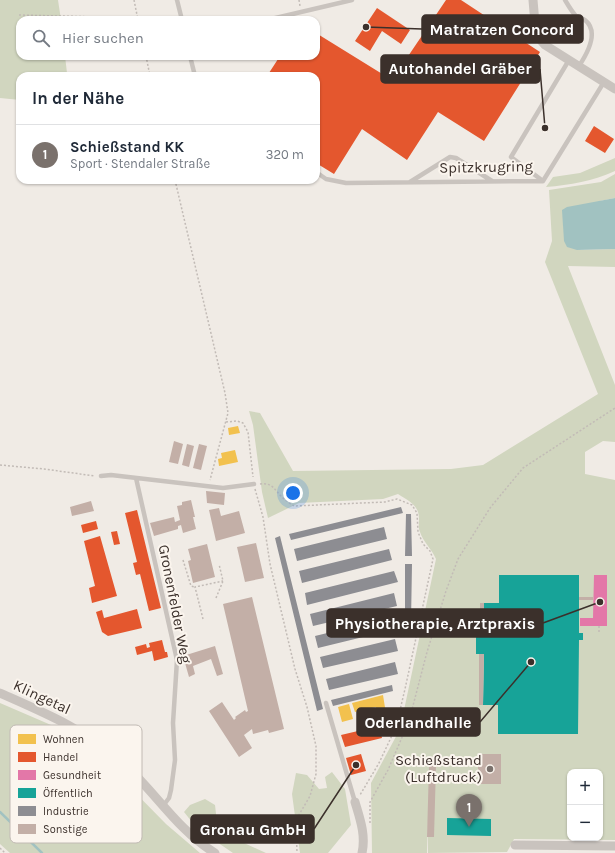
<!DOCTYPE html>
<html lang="de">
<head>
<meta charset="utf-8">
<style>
	body { margin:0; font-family:Karla,sans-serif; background:#f6f6f7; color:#1f2937 }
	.controls { position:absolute; right:12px; bottom:12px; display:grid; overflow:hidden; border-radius:8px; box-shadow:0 1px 3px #0004 }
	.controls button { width:36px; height:36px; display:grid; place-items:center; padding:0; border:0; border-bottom:1px solid #e0e1e3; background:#fff; color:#1f2937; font:20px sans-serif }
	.you { position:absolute; left:293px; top:493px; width:14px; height:14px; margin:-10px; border:3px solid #fff; border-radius:50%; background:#1a73e8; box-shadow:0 0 0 6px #1a73e833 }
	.badge { display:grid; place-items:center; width:26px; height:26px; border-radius:50%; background:#7a716c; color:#fff; font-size:13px; font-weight:700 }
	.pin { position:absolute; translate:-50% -33px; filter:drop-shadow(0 1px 2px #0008) }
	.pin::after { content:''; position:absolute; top:21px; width:14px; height:12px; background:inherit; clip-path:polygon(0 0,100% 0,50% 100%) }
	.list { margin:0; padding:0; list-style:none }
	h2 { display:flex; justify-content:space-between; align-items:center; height:52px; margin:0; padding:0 16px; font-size:17px }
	h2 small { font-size:13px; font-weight:400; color:#747a83 }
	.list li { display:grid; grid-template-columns:26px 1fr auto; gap:12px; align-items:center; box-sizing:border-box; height:60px; padding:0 16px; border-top:1px solid #e0e1e3 }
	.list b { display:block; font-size:15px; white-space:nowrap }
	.list p { margin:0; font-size:13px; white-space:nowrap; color:#747a83 }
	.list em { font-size:13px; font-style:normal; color:#747a83 }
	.icon { flex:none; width:22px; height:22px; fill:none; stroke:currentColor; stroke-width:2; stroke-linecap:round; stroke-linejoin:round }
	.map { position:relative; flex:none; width:615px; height:853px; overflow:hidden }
	.search { position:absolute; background:#fff; box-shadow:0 1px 3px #0004; left:16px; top:16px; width:304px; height:44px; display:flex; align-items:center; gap:10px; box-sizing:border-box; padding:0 14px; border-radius:12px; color:#747a83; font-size:15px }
	.panel { position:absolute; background:#fff; box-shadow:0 1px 3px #0004; left:16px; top:72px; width:304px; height:112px; border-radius:12px }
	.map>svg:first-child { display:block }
	.green { fill:#d1d6bf; fill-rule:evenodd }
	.water { fill:#a1c2c1 }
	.homes { fill:#f2c14e }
	.shops { fill:#e4572e }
	.health { fill:#e377a8 }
	.public { fill:#17a398 }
	.industry { fill:#8d8d92 }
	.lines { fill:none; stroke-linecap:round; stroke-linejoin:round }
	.stream { stroke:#a1c2c1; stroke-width:2.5 }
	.building { fill:#c3afa7 }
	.path { stroke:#c2bbb6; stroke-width:1.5; stroke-dasharray:2 2; stroke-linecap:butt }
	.service { stroke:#c9c3be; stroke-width:4.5 }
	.minor { stroke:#c9c3be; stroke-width:9 }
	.poi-dot { fill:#7a716c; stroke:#fbf5ee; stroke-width:1.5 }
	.labels { text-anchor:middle; stroke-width:4; stroke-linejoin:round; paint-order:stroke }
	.street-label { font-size:15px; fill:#3b302b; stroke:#fbf5ee }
	.poi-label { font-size:15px; fill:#3b302b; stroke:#fbf5ee; text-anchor:end }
	.key { fill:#fbf5ee; stroke:#c1bab4; stroke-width:1 }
	.key-label { font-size:11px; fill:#3b302b }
	.leader { fill:none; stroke:#3b302b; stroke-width:1.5 }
	.callout-dot { fill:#3b302b; stroke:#fbf5ee; stroke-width:1.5 }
	.callout { fill:#3b302b; stroke:#3b302b; stroke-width:1.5 }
	.callout-label { font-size:16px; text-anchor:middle; font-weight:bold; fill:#fff }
</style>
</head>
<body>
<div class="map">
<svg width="615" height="853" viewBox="0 0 615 853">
	<rect width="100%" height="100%" fill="#f0ebe5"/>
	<!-- green -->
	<path class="green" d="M0 0H58L61 20H20V56H65L67 73 66 76H20V100L0 98Z
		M615 158V171C593 181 570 185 546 187L553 177 580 173Z
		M615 174V198L600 201 577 250 615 249V267L568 266 615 385V442L603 441 585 452V474L615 480V840L514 839 507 852 428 853V820L427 853H372L371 783 400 729 436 559C432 549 423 542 420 532 418 528 419 523 419 519 419 505 409 501 398 494L383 499 299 503 268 518 262 492 253 425 249 411 260 413 293 471 451 469 483 465 598 394 545 262 552 241 549 190 601 182ZM570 772H600V838H570Z
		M0 703 58 728 112 769 166 824 200 853H10L0 844Z
		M332 772 345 789 351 825 328 853H300L292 794 296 773 307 775 319 789 327 788 325 777Z
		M205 799 215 805 218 831 266 853H233L211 838 192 822 184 812 190 805Z"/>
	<!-- water -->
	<path class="water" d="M615 198V249L577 250 567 247 564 241 562 210 567 207Z"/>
	<!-- homes -->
	<path class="homes" d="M238 426 240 433 229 435 228 428Z
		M235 450 238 462 219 466 218 459 222 458 221 453Z
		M383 695 387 720 379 722 376 707 355 712 352 703Z
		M349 704 353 719 342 722 338 707Z"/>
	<!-- shops -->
	<path class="shops" d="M446 0H461L540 52 484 141 438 112 407 160 362 129 334 174 316 163V76H267L280 56H316V33L392 80Z
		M377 8 410 30 401 44 382 31 370 51 355 41Z
		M594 126 614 139 605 153 585 141Z
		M137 510 161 608 149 611 140 574 136 575 133 563 137 562 125 513Z
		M96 521 98 529 83 533 81 525Z
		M117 531 120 544 114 545 111 532Z
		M100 536 117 596 92 603 89 588 95 586 84 541Z
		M137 609 142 628 108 636 102 632 96 612 102 610 104 618Z
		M162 640 165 652H167L168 657 154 661 152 651 137 655 135 647 146 644 147 648 150 647 149 643Z
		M379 726 382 738 345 747 341 735Z
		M361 754 366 771 351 775 346 758Z"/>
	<!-- health -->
	<path class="health" d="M594 575H607V626H580V618H593Z"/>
	<!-- public -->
	<path class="public" d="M499 575H579V633H583V640H579L578 734H498V705H483L484 654H476V625H484V603H499Z
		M447 818 491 819V836L447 835Z"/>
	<!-- industry -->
	<path class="industry" d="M401 507 403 513 291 540 289 534Z
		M406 514H411L412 556H405Z
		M384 527 387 539 297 561 294 549Z
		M280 536 323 709 317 711 275 538Z
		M389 549 392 560 302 583 299 571Z
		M405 564H412L411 622H405Z
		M394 571 398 582 307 605 305 593Z
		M394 593 397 606 313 626 310 614Z
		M393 617 396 629 318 648 315 636Z
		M395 639 398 651 323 668 320 657Z
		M395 662 398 674 329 690 326 679Z
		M392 685 393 691 333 706 331 700Z"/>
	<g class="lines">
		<!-- stream -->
		<path class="stream" d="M0 812 42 853"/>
	</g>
	<!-- building -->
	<path class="building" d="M174 441 183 444 178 464 169 462Z
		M187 444 194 446 189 467 182 465Z
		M199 444 207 446 201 470 193 468Z
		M206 491 225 493 224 505 207 503Z
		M191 500 195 517H193L196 529 183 533 181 525 178 526V529L154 536 150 523 174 517 175 522 180 520 177 506 182 505V502Z
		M91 501 94 511 72 516 70 507Z
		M219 508 221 516 239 511 245 533 216 541 209 510Z
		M256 543 264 578 245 582 237 547Z
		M207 544 215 577 193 583 188 561 191 560 188 549Z
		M252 597 284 729 269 733 268 730 253 734 252 729 244 735 252 748 239 757 209 711 222 702 234 720 236 718 235 717 245 710 246 712 248 711 223 604Z
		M579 597H593V600H579Z
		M480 603H484V625H480Z
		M215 646 223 674 217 676 211 659 193 666 195 674 189 677 183 656Z
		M479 654H484L483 705H479Z
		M478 754H501V784H478Z
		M436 758H442V765L436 764Z
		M449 758H476V765H448Z
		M429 766H436L434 837H427Z
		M600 813H603V828H600Z"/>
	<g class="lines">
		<!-- path -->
		<path class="path" d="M134 0 138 20
			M299 0 300 6
			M19 15 138 18
			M146 56 150 76
			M175 180 225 393 228 413 210 480
			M226 422 237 421 243 423 248 432 253 477
			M0 465 44 469 95 476
			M260 484C273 482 275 491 283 498 286 501 291 504 294 506L385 502 397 499 412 505 417 513 418 532 423 544 430 551 433 559 405 689 396 727 379 763 360 795
			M255 489 263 517 270 564 295 669 307 707 316 746V774L310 796 296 820 297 853
			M183 560 191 586 195 587
			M216 598 223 581 219 564
			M203 619 195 587 223 581
			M599 626V632
			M370 823V802L388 770 409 721 427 652 446 591 458 559 490 508 523 468 615 408
			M0 848 5 853"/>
		<!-- service -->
		<path class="service" d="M177 0 182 20
			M565 0C568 5 572 12 576 16 579 17 582 18 585 20 600 32 587 54 579 66
			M267 20 352 0
			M190 56 195 76
			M316 172 326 179 346 183 543 181
			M543 181 511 157 569 60
			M543 181 604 82
			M410 182 450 157 456 158 492 181
			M101 476 111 475 223 488 254 484
			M136 478 177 660 173 723 175 760 171 790 169 798 163 806
			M326 703 355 802"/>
		<!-- minor -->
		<path class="minor" d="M533 0 536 35 545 45 615 89
			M0 693C45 713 84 729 121 761 154 790 177 830 215 853
			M355 802C360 819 366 835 362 853
			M515 845 615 846"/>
	</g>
	<!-- markers -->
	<circle class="poi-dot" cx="490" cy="769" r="4"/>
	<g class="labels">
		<!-- street labels -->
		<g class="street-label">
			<text transform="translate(486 167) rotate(-1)" y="5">Spitzkrugring</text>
			<text transform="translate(175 604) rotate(79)" y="5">Gronenfelder Weg</text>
			<text transform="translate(42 697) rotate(25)" y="5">Klingetal</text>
		</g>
		<!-- poi labels -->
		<g class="poi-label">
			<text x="482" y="765">Schießstand<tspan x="482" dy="17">(Luftdruck)</tspan></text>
		</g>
	</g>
	<!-- legend -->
	<rect x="10" y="725" width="132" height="118" rx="6" class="key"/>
	<rect x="18" y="734" width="18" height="10" fill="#f2c14e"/>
	<rect x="18" y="752" width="18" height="10" fill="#e4572e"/>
	<rect x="18" y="770" width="18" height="10" fill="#e377a8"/>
	<rect x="18" y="788" width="18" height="10" fill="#17a398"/>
	<rect x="18" y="806" width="18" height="10" fill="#8d8d92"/>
	<rect x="18" y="824" width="18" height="10" fill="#c3afa7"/>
	<g class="key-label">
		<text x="43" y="743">Wohnen</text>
		<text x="43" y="761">Handel</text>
		<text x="43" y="779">Gesundheit</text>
		<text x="43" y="797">Öffentlich</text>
		<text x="43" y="815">Industrie</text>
		<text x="43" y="833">Sonstige</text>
	</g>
	<!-- callouts -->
	<path class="leader" d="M366 27L422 29M545 128L540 69M600 602L543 623M531 662L480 722M356 765L314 829"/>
	<g class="callout-dot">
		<circle cx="366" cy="27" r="4"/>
		<circle cx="545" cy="128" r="4"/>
		<circle cx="600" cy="602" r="4"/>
		<circle cx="531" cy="662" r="4"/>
		<circle cx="356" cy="765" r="4"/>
	</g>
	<g class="callout">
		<rect x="422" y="15" width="161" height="28" rx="4"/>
		<rect x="381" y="55" width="159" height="28" rx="4"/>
		<rect x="327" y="609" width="216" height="28" rx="4"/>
		<rect x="357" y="708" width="123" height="28" rx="4"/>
		<rect x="191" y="815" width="123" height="28" rx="4"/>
	</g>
	<g class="callout-label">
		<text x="502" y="35">Matratzen Concord</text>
		<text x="460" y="74">Autohandel Gräber</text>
		<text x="435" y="629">Physiotherapie, Arztpraxis</text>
		<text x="418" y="728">Oderlandhalle</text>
		<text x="253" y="835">Gronau GmbH</text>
	</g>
</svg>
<div class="controls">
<button>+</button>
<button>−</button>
</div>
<div class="you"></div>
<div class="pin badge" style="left:469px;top:827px">1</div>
<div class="search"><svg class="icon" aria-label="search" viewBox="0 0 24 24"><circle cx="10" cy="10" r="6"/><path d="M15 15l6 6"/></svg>Hier suchen</div>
<section class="panel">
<h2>In der Nähe<small></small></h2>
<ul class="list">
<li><span class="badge">1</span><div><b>Schießstand KK</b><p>Sport · Stendaler Straße</p></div><em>320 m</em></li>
</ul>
</section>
</div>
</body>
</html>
